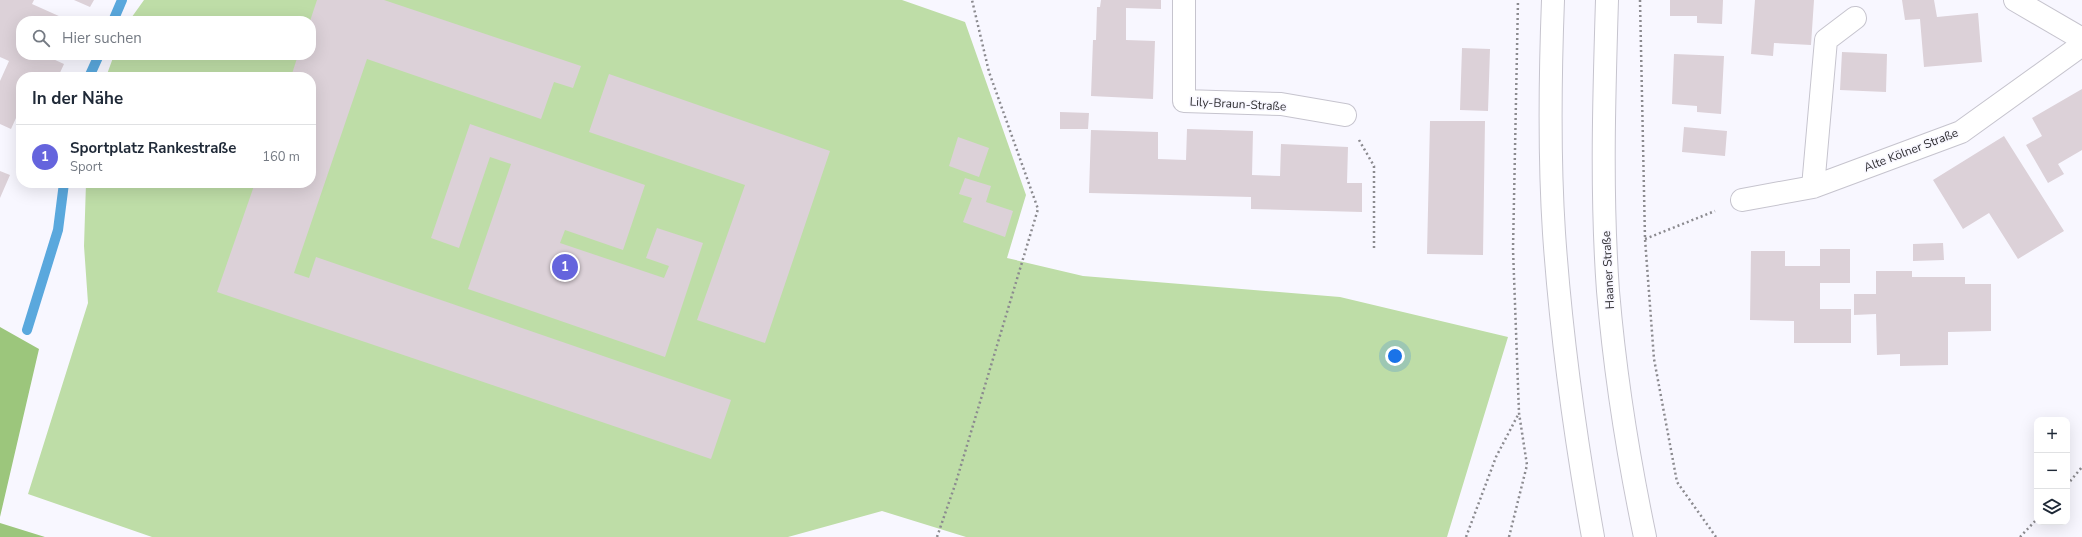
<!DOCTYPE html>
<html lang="de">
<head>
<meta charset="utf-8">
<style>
	body { margin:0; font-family:"Nunito Sans",sans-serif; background:#f6f6f7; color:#1f2937 }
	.controls { position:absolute; right:12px; bottom:12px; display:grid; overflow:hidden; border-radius:8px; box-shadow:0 4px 16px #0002 }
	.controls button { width:36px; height:36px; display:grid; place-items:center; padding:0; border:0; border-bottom:1px solid #e0e1e3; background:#fff; color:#1f2937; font:20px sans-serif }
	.you { position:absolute; left:1395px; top:356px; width:14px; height:14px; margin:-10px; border:3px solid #fff; border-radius:50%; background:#1a73e8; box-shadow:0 0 0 6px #1a73e833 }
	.badge { display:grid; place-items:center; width:26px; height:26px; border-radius:50%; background:#6564dd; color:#fff; font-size:13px; font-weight:700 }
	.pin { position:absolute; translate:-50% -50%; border:2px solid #fff; box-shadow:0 1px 4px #0006 }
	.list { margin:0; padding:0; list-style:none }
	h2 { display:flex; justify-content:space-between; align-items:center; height:52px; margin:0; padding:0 16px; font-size:17px }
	h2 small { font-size:13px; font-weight:400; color:#747a83 }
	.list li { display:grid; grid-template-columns:26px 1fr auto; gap:12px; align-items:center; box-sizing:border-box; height:64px; padding:0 16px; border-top:1px solid #e0e1e3 }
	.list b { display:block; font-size:15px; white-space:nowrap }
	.list p { margin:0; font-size:13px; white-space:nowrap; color:#747a83 }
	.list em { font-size:13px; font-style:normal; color:#747a83 }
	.icon { flex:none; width:22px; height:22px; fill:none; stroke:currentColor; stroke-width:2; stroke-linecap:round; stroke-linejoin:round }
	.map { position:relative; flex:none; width:2082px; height:537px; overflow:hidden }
	.search { position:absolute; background:#fff; box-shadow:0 4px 16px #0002; left:16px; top:16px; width:300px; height:44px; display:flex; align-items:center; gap:10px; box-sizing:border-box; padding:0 14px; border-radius:16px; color:#747a83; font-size:15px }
	.panel { position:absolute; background:#fff; box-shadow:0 4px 16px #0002; left:16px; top:72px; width:300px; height:116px; border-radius:16px }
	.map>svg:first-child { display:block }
	.green { fill:#bedda7 }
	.forest { fill:#9cc67c }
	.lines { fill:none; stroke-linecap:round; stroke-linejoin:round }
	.stream { stroke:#5aa8dd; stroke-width:10 }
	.building { fill:#dcd1d8 }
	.minor-casing { stroke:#c6c4ce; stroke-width:24 }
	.major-casing { stroke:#c6c4ce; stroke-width:24 }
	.path { stroke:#8b8a8f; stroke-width:2.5; stroke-dasharray:2 3; stroke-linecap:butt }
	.minor { stroke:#fff; stroke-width:22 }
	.major { stroke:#fff; stroke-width:22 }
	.labels { text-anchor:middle; stroke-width:3; stroke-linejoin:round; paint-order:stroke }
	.street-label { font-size:12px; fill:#302f33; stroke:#f8f7ff }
</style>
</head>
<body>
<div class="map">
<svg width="2082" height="537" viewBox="0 0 2082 537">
	<rect width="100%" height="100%" fill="#f8f7ff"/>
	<!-- green -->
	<path class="green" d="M144 0H902L965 22 1026 195 1007 258 1083 276 1340 297 1508 337 1447 537H966L882 511 788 537H152L28 494 88 303 84 246 86 183H311V77H106L114 55H311V21H129Z"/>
	<!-- forest -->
	<path class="forest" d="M0 327 39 349 0 517Z
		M0 523 45 537H0Z"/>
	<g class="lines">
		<!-- stream -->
		<path class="stream" d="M113 21 122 0
			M89 77 99 55
			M27 330 58 230 64 183"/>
	</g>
	<!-- building -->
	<path class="building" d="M0 0H34L32 4 70 21H21V55H54L53 59 64 64 58 77H21V107L11 129 0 124V81L9 61 0 57Z
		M74 0H94L90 7Z
		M317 0H384L581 66 573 88 554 82 541 119 367 59 294 273 309 278 316 257 731 400 711 459 217 292 255 183H311V77H291L298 55H311L310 21Z
		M1101 0H1161V9L1126 8V40L1155 41 1153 99 1091 96 1093 40H1096L1097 7H1100Z
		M1670 0H1723L1722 24 1697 23V16H1670Z
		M1755 0H1814L1811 45 1774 43 1773 56 1751 54Z
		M1902 0H1934L1937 17 1978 13 1982 62 1924 67 1920 19 1905 20Z
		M1462 48 1490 49 1488 111 1460 110Z
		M1842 52 1887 54 1886 92 1840 90Z
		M1674 54 1724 56 1721 114 1697 112V106L1672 104Z
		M609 74 830 151 765 343 697 320 745 185 589 132Z
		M2082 89V150L2058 164 2064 174 2048 183 2026 145 2042 136 2032 118Z
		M1060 112 1089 113 1088 129H1060Z
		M1430 121H1485L1483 255 1427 254Z
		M470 124 645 185 623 250 565 230 560 243 664 278 669 266 646 258 657 228 703 243 665 357 468 289 511 164 490 157 459 248 431 238Z
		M1684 127 1727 131 1725 156 1682 152Z
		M1187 129 1253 131 1252 175 1280 176 1281 144 1348 147 1347 183H1362V212L1251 209V197L1089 193 1091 130 1158 132V159L1186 160Z
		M2004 136 2064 231 2018 259 1989 213 1963 229 1933 180Z
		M958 137 989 148 979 177 949 166Z
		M0 171 10 175 0 198Z
		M965 178 991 186 986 202 1013 211 1005 237 963 222 972 198 959 194Z
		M1943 243 1944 260 1913 261V244Z
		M1820 249H1850V283H1820V309H1851V343H1794V321L1750 320 1751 251H1785V266H1820Z
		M1876 271H1912V277H1965V284H1991V331L1948 332V365L1900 366V354L1877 355 1876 314 1854 315V294H1876Z"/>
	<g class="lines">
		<defs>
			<path id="minor" d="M1184 0V101L1281 104 1345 115
				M2015 0 2082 39
				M1813 187 1826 40 1855 18
				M1742 200 1813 187 1961 132 2082 45"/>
			<path id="major" d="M1553 0C1550 78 1549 156 1554 233 1561 335 1575 436 1593 537
				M1607 0C1604 97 1601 195 1608 291 1615 374 1628 456 1645 537"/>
		</defs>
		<!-- minor casing -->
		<use href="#minor" class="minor-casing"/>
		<!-- major casing -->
		<use href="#major" class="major-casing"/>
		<!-- path -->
		<path class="path" d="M1640 0 1645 239 1654 359 1677 482 1716 537
			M1359 140 1374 166V249
			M1645 239 1715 211
			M2067 485 2082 467
			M937 537 956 482 1038 209 989 72 972 0
			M1466 537 1496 457 1519 413
			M1509 537 1527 465 1519 413 1513 249 1518 0
			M2020 537 2037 519"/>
		<!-- minor -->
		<use href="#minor" class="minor"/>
		<!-- major -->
		<use href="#major" class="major"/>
	</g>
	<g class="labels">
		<!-- street labels -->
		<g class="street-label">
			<text transform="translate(1238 104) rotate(3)" y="4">Lily-Braun-Straße</text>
			<text transform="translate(1911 150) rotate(-21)" y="4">Alte Kölner Straße</text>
			<text transform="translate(1608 270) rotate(-93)" y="4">Haaner Straße</text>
		</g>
	</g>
</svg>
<div class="controls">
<button>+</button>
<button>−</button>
<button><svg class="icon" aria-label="layers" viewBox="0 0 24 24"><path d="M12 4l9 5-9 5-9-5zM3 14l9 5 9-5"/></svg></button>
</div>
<div class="you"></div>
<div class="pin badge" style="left:565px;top:267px">1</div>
<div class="search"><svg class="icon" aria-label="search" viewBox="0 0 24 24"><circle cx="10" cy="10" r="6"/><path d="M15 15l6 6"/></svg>Hier suchen</div>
<section class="panel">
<h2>In der Nähe<small></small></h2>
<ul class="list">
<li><span class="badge">1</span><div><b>Sportplatz Rankestraße</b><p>Sport</p></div><em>160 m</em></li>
</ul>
</section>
</div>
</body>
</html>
